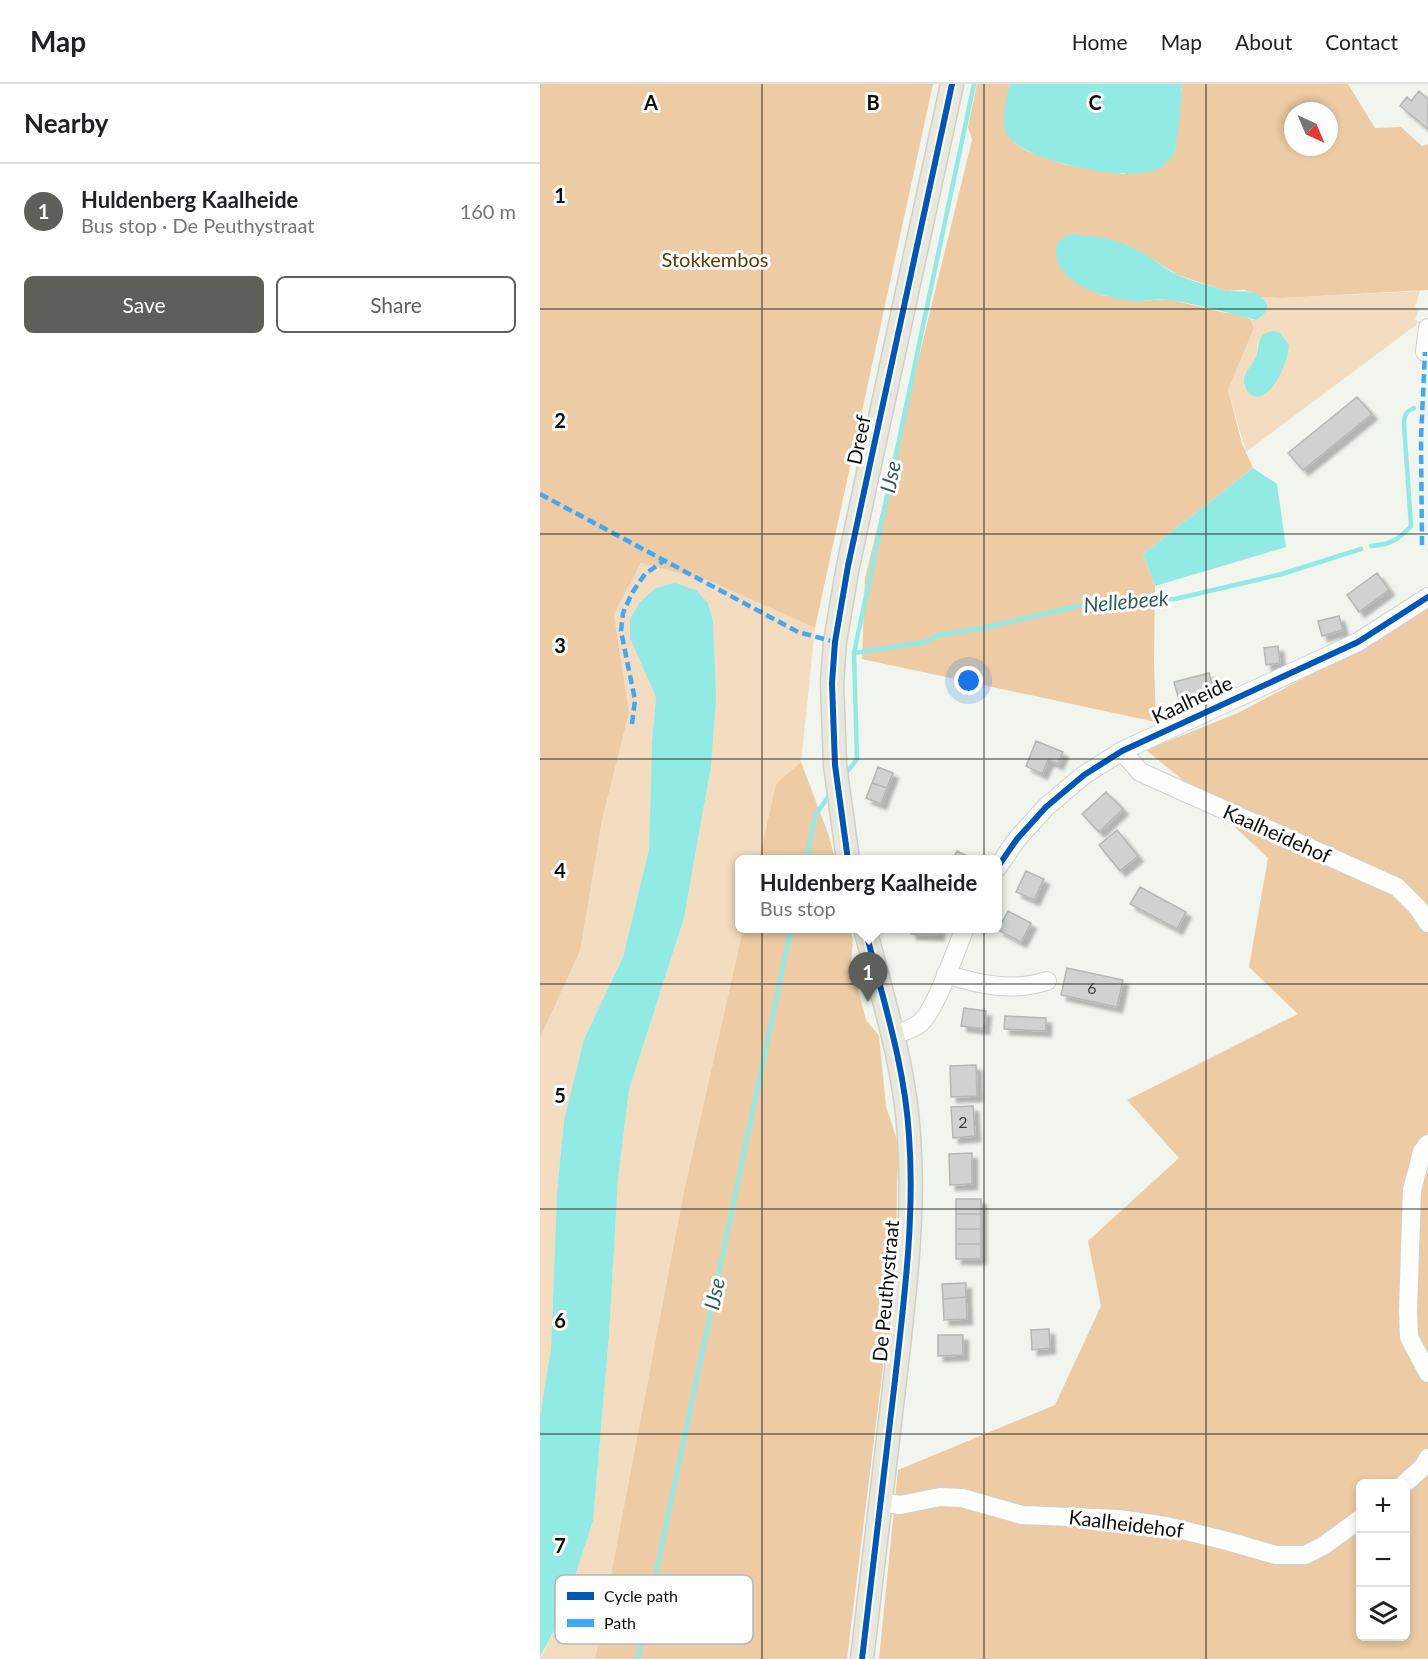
<!DOCTYPE html>
<html lang="en">
<head>
<meta charset="utf-8">
<style>
	body { margin:0; font-family:Lato,sans-serif; background:#f6f6f6; color:#202124 }
	.controls { position:absolute; right:18px; bottom:18px; display:grid; overflow:hidden; border-radius:9px; box-shadow:0 3px 9px #0003 }
	.controls button { width:54px; height:54px; display:grid; place-items:center; padding:0; border:0; border-bottom:2px solid #e0e0e0; background:#fff; color:#202124; font:30px sans-serif }
	.compass { position:absolute; left:744px; top:18px; width:54px; height:54px; border-radius:50%; background:#fff; box-shadow:0 3px 9px #0003; rotate:136deg }
	.you { position:absolute; left:429px; top:597px; width:21px; height:21px; margin:-15px; border:4px solid #fff; border-radius:50%; background:#1a73e8; box-shadow:0 0 0 9px #1a73e833 }
	.badge { display:grid; place-items:center; width:39px; height:39px; border-radius:50%; background:#5c5f5a; color:#fff; font-size:20px; font-weight:700 }
	.pin { position:absolute; translate:-50% -50px; filter:drop-shadow(0 2px 3px #0008) }
	.pin::after { content:''; position:absolute; top:32px; width:21px; height:18px; background:inherit; clip-path:polygon(0 0,100% 0,50% 100%) }
	.popup { position:absolute; left:195px; top:771px; width:267px; height:78px; box-sizing:border-box; display:grid; place-content:center; border-radius:9px; background:#fff; filter:drop-shadow(0 2px 4px #0005); font-size:20px; white-space:nowrap; color:#757577 }
	.popup b { font-size:22px; color:#202124 }
	.popup::after { content:''; position:absolute; left:50%; top:100%; margin-left:-12px; border:12px solid transparent; border-top-color:#fff }
	.list { margin:0; padding:0; list-style:none }
	h2 { display:flex; justify-content:space-between; align-items:center; height:78px; margin:0; padding:0 24px; font-size:26px }
	h2 small { font-size:20px; font-weight:400; color:#757577 }
	.list li { display:grid; grid-template-columns:39px 1fr auto; gap:18px; align-items:center; box-sizing:border-box; height:96px; padding:0 24px; border-top:2px solid #e0e0e0 }
	.list b { display:block; font-size:22px; white-space:nowrap }
	.list p { margin:0; font-size:20px; white-space:nowrap; color:#757577 }
	.list em { font-size:20px; font-style:normal; color:#757577 }
	.actions { display:flex; gap:12px; padding:18px 24px }
	.actions a { flex:1; padding:14px 0; border:2px solid #5c5f5a; border-radius:9px; text-align:center; font-size:21px; color:#5c5f5a }
	.actions .main { background:#5c5f5a; color:#fff }
	.icon { flex:none; width:33px; height:33px; fill:none; stroke:currentColor; stroke-width:2; stroke-linecap:round; stroke-linejoin:round }
	.map { position:relative; flex:none; width:888px; height:1575px; overflow:hidden }
	header { display:flex; align-items:center; gap:36px; box-sizing:border-box; height:84px; padding:0 30px; background:#fff; border-bottom:2px solid #e0e0e0 }
	header strong { font-size:28px }
	nav { display:flex; gap:33px; margin-inline-start:auto; font-size:21px }
	main { display:flex }
	aside { flex:1; background:#fff }
	.map>svg:first-child { display:block }
	.green { fill:#f4dcc1; fill-rule:evenodd }
	.forest { fill:#eccba5; fill-rule:evenodd }
	.water { fill:#92eae5 }
	.lines { fill:none; stroke-linecap:round; stroke-linejoin:round }
	.stream { stroke:#92eae5; stroke-width:4.5 }
	.building { fill:#cfd3cf; stroke:#b4b8b4; stroke-width:1.5; filter:url(#shadow) }
	.minor-casing { stroke:#cfd2cd; stroke-width:20 }
	.major-casing { stroke:#ced0cc; stroke-width:25 }
	.minor { stroke:#fdfefc; stroke-width:18 }
	.major { stroke:#e8e7d9; stroke-width:22 }
	.quiet { stroke:#3fa9f5; stroke-width:4.5; stroke-dasharray:9 4.5; stroke-linecap:butt }
	.cycleway-casing { stroke:#fff; stroke-width:10 }
	.cycleway { stroke:#0057b8; stroke-width:6 }
	.grid { fill:none; stroke:#0c0e0a; stroke-width:1.5; stroke-opacity:0.55 }
	.labels { text-anchor:middle; stroke-width:6; stroke-linejoin:round; paint-order:stroke }
	.number-label { font-size:16px; fill:#3d3f3b }
	.park-label { font-size:20px; fill:#623804; stroke:#fff }
	.street-label { font-size:20px; fill:#0c0e0a; stroke:#fff }
	.water-label { font-size:21px; font-style:italic; fill:#295e5c; stroke:#fff }
	.key { fill:#fff; stroke:#b6b7b6; stroke-width:1.5 }
	.key-label { font-size:16px; fill:#0c0e0a }
	.grid-label { font-size:20px; text-anchor:middle; font-weight:bold; fill:#0c0e0a; stroke:#fff; stroke-width:6; stroke-linejoin:round; paint-order:stroke }
</style>
</head>
<body>
<header>
<strong>Map</strong>
<nav><a>Home</a><a>Map</a><a>About</a><a>Contact</a></nav>
</header>
<main>
<aside>
<h2>Nearby<small></small></h2>
<ul class="list">
<li><span class="badge">1</span><div><b>Huldenberg Kaalheide</b><p>Bus stop · De Peuthystraat</p></div><em>160 m</em></li>
</ul>
<div class="actions"><a class="main">Save</a><a>Share</a></div>
</aside>
<div class="map">
<svg width="888" height="1575" viewBox="0 0 888 1575">
	<defs>
		<filter id="shadow"><feDropShadow dx="5.5" dy="5.5" stdDeviation="1.5" flood-color="#0004"/></filter>
	</defs>
	<rect width="100%" height="100%" fill="#f1f5ee"/>
	<!-- green -->
	<path class="green" d="M880 207 875 223 879 225 875 236 880 238 706 368 688 306 714 244 710 235 716 236 727 220 721 213 741 214ZM719 254 714 312 710 310 704 301 716 273Z
		M101 479 170 497 275 544 261 678 236 701 219 775 199 776V844L203 845 143 1112 55 1575H0L22 1532 53 1437 69 1252 78 1089 89 1006 144 834 171 682 173 538 91 554 116 613 112 656 109 765 83 873 44 955 24 1036 17 1108 11 1264 0 1333V954L40 867 62 736 89 629 74 530Z"/>
	<!-- forest -->
	<path class="forest" d="M0 0H393L275 544 170 497 101 479 74 530 89 629 62 736 40 867 0 954Z
		M437 0H470L465 24V46L475 59 487 67 526 81 584 90 633 71 636 61 642 0H808L835 44 861 43 882 62 888 60V206L741 214 721 213 705 206 686 207 638 191 607 172 584 160 552 206 562 211 582 215 600 217 628 215 686 229 698 230 710 235 714 244 688 306 702 360 713 384 603 470 615 502 614 577 616 638 322 575 325 494 432 56 428 43ZM753 27H789V63H753Z
		M888 522V1575H339L358 1386 515 1321 561 1222 548 1157 639 1074 587 1016 758 930 709 883 728 774 662 712 606 666 698 629 849 549ZM820 1400H866V1552H820Z
		M261 678 289 752 295 775H219L236 700Z
		M203 845H310L313 855 311 879 326 936 339 952 346 1022 359 1063 357 1100 356 1177 307 1575H55L143 1112Z"/>
	<!-- water -->
	<path class="water" d="M470 0H642C640 17 640 60 632 73 628 77 623 83 618 85 589 99 483 78 467 50 460 39 467 12 470 0Z
		M529 150C556 151 581 156 605 170 615 176 625 185 636 190 649 197 666 200 680 205 693 210 707 204 720 212 733 221 726 230 716 236 689 229 660 221 631 216 621 214 609 217 599 217 572 216 520 203 516 171 515 159 520 155 529 150Z
		M734 247 740 249 749 261C749 275 731 322 711 311 708 309 705 303 704 299 703 287 714 281 717 270 720 257 718 249 734 247Z
		M713 384 737 400 746 463 615 502 603 470Z
		M135 499 156 506 168 519 173 538 176 614 171 682 144 834 89 1006 78 1094 69 1252 53 1437 22 1532 0 1573V1333L11 1264 17 1108 24 1036 44 955 83 873 109 765 112 656 116 613 90 554V535L100 518 116 504Z"/>
	<g class="lines">
		<!-- stream -->
		<path class="stream" d="M831 462C851 460 857 457 871 442L864 341C864 332 865 328 874 324
			M314 569 385 558 399 551 439 545 564 516 635 515 742 490 821 465
			M304 692 317 675 314 569 434 0
			M266 776 275 732 290 710
			M98 1575 251 844"/>
	</g>
	<!-- building -->
	<path class="building" d="M879 7 888 15V45L860 22 867 13 871 17Z
		M817 313 832 330 763 386 748 369Z
		M837 489 849 506 819 528 807 511Z
		M799 532 803 546 782 552 778 537Z
		M738 562 740 579 726 581 724 564Z
		M669 589 674 607 639 616 634 598Z
		M496 657 523 668 518 680 508 676 502 690 486 682Z
		M338 683 353 689 347 704 332 699Z
		M332 699 347 704 341 720 326 714Z
		M566 708 583 725 559 748 542 730Z
		M577 746 598 772 580 787 559 761Z
		M417 767 433 775 432 776H412Z
		M486 787 504 795 494 816 476 808Z
		M600 803 646 828 637 845 590 820Z
		M468 827 491 839 481 858 458 846Z
		M371 844H399V851L371 850Z
		M527 884 583 896 577 923 521 911Z
		M424 924 446 927 444 945 421 942Z
		M465 932 506 934V947L464 945Z
		M436 981 437 1012 411 1013 410 982Z
		M433 1022 435 1052 413 1054 411 1023Z
		M432 1069V1100L410 1101 409 1070Z
		M416 1115H441V1130H416Z
		M416 1130H441V1145H416Z
		M416 1145H441V1160H416Z
		M416 1160H441V1175H416Z
		M426 1199V1213L403 1215 402 1200Z
		M426 1213 427 1235 404 1236 403 1215Z
		M509 1245 510 1264 492 1266 491 1246Z
		M398 1251H423V1271L398 1272Z"/>
	<g class="lines">
		<defs>
			<path id="minor" d="M885 268 888 244
				M582 667 600 688 857 803 878 824 888 839
				M457 784 477 755 506 723 544 691 582 667 818 558 888 513
				M406 890C440 901 472 908 507 897
				M353 951C361 948 371 946 379 940 396 927 415 867 425 844
				M888 1060 882 1068 872 1106 868 1227 869 1253 888 1289
				M864 1400 883 1383 888 1374
				M340 1418 360 1421 400 1413 422 1414 482 1431 578 1435 626 1442 687 1457 736 1471H765L783 1462 820 1435"/>
			<path id="major" d="M308 776 295 681 292 599 295 558 308 482 412 0
				M322 1575C333 1482 344 1389 355 1296 364 1216 375 1133 369 1052 365 981 342 913 325 844"/>
		</defs>
		<!-- minor casing -->
		<use href="#minor" class="minor-casing"/>
		<!-- major casing -->
		<use href="#major" class="major-casing"/>
		<!-- minor -->
		<use href="#minor" class="minor"/>
		<!-- major -->
		<use href="#major" class="major"/>
		<!-- quiet -->
		<path class="quiet" d="M0 410 258 548 295 558
			M882 461 881 355 885 268
			M92 640 95 616 81 547 83 529 92 509 105 490 125 476"/>
		<defs>
			<path id="cycleway" d="M308 776 295 681 292 599 295 558 308 482 412 0
				M457 784 477 755 506 723 544 691 582 667 818 558 888 513
				M322 1575C333 1482 344 1389 355 1296 364 1216 375 1133 369 1052 365 981 342 913 325 844"/>
		</defs>
		<!-- cycleway casing -->
		<use href="#cycleway" class="cycleway-casing"/>
		<!-- cycleway -->
		<use href="#cycleway" class="cycleway"/>
	</g>
	<!-- grid -->
	<path class="grid" d="M222 0V1575M444 0V1575M666 0V1575M0 225H888M0 450H888M0 675H888M0 900H888M0 1125H888M0 1350H888"/>
	<g class="labels">
		<!-- number labels -->
		<g class="number-label">
			<text x="552" y="910">6</text>
			<text x="423" y="1044">2</text>
		</g>
		<!-- park labels -->
		<g class="park-label">
			<text x="175" y="183">Stokkembos</text>
		</g>
		<!-- street labels -->
		<g class="street-label">
			<text transform="translate(319 356) rotate(-78)" y="7">Dreef</text>
			<text transform="translate(652 616) rotate(-25)" y="7">Kaalheide</text>
			<text transform="translate(737 750) rotate(24)" y="7">Kaalheidehof</text>
			<text transform="translate(346 1207) rotate(-85)" y="7">De Peuthystraat</text>
			<text transform="translate(586 1440) rotate(7)" y="7">Kaalheidehof</text>
		</g>
		<!-- water labels -->
		<g class="water-label">
			<text transform="translate(351 393) rotate(-78)" y="7">IJse</text>
			<text transform="translate(586 518) rotate(-5)" y="7">Nellebeek</text>
			<text transform="translate(175 1210) rotate(-78)" y="7">IJse</text>
		</g>
	</g>
	<!-- legend -->
	<rect x="15" y="1491" width="198" height="69" rx="9" class="key"/>
	<rect x="27" y="1508" width="27" height="8" fill="#0057b8"/>
	<rect x="27" y="1535" width="27" height="8" fill="#3fa9f5"/>
	<g class="key-label">
		<text x="64" y="1518">Cycle path</text>
		<text x="64" y="1545">Path</text>
	</g>
	<g class="grid-label">
		<text x="111" y="26">A</text>
		<text x="333" y="26">B</text>
		<text x="555" y="26">C</text>
		<text x="20" y="119">1</text>
		<text x="20" y="344">2</text>
		<text x="20" y="569">3</text>
		<text x="20" y="794">4</text>
		<text x="20" y="1019">5</text>
		<text x="20" y="1244">6</text>
		<text x="20" y="1469">7</text>
	</g>
</svg>
<div class="controls">
<button>+</button>
<button>−</button>
<button><svg class="icon" aria-label="layers" viewBox="0 0 24 24"><path d="M12 4l9 5-9 5-9-5zM3 14l9 5 9-5"/></svg></button>
</div>
<svg class="compass" viewBox="-18 -18 36 36"><path d="M0-13l5 13h-10z" fill="#e53935"/><path d="M0 13l5-13h-10z" fill="#757577"/></svg>
<div class="you"></div>
<div class="pin badge" style="left:328px;top:918px">1</div>
<div class="popup"><b>Huldenberg Kaalheide</b>Bus stop</div>
</div>
</main>
</body>
</html>
